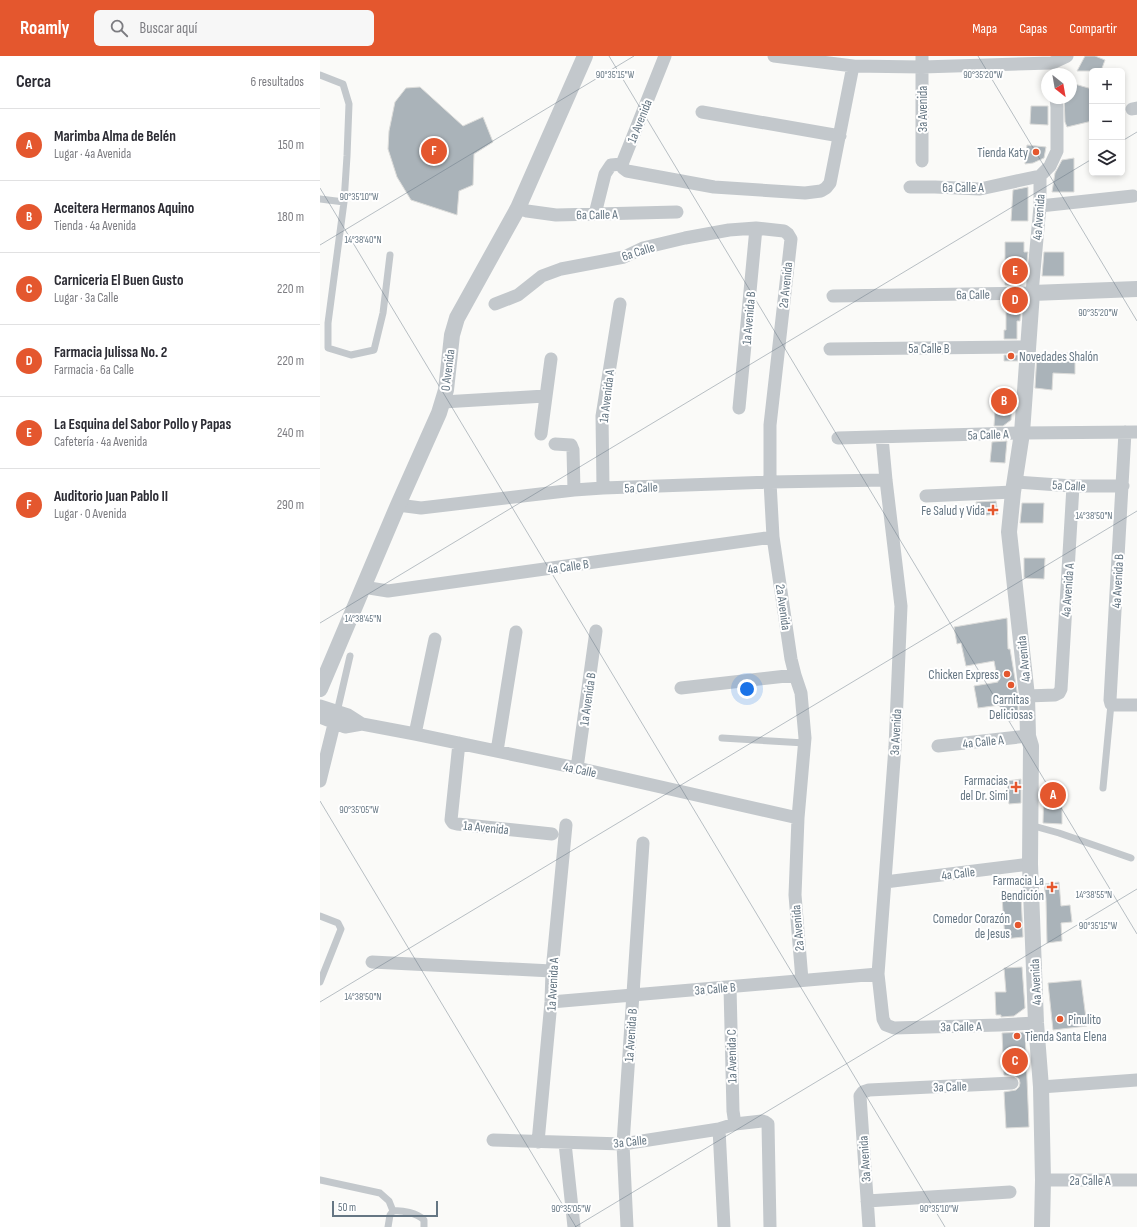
<!DOCTYPE html>
<html lang="es">
<head>
<meta charset="utf-8">
<style>
	body { margin:0; font-family:"Sofia Sans Condensed",sans-serif; background:#f7f7f7; color:#2b2b33 }
	.controls { position:absolute; right:12px; top:12px; display:grid; overflow:hidden; border-radius:6px; box-shadow:0 2px 6px #0003 }
	.controls button { width:36px; height:36px; display:grid; place-items:center; padding:0; border:0; border-bottom:1px solid #e1e1e2; background:#fff; color:#2b2b33; font:20px sans-serif }
	.compass { position:absolute; left:721px; top:12px; width:36px; height:36px; border-radius:50%; background:#fff; box-shadow:0 2px 6px #0003; rotate:149deg }
	.scale { position:absolute; left:12px; bottom:10px; width:106px; box-sizing:border-box; padding-left:4px; border:2px solid #657683; border-top:0; font-size:11px; line-height:14px; white-space:nowrap; color:#657683; -webkit-text-stroke:3px #fff; paint-order:stroke }
	.you { position:absolute; left:427px; top:633px; width:14px; height:14px; margin:-10px; border:3px solid #fff; border-radius:50%; background:#1a73e8; box-shadow:0 0 0 6px #1a73e833 }
	.badge { display:grid; place-items:center; width:26px; height:26px; border-radius:50%; background:#e4572e; color:#fff; font-size:13px; font-weight:700 }
	.pin { position:absolute; translate:-50% -50%; border:2px solid #fff; box-shadow:0 1px 4px #0006 }
	.list { margin:0; padding:0; list-style:none }
	h2 { display:flex; justify-content:space-between; align-items:center; height:52px; margin:0; padding:0 16px; font-size:17px }
	h2 small { font-size:13px; font-weight:400; color:#7c7c81 }
	.list li { display:grid; grid-template-columns:26px 1fr auto; gap:12px; align-items:center; box-sizing:border-box; height:72px; padding:0 16px; border-top:1px solid #e1e1e2 }
	.list b { display:block; font-size:15px; white-space:nowrap }
	.list p { margin:0; font-size:13px; white-space:nowrap; color:#7c7c81 }
	.list em { font-size:13px; font-style:normal; color:#7c7c81 }
	.icon { flex:none; width:22px; height:22px; fill:none; stroke:currentColor; stroke-width:2; stroke-linecap:round; stroke-linejoin:round }
	.map { position:relative; flex:none; width:817px; height:1171px; overflow:hidden }
	header { display:flex; align-items:center; gap:24px; box-sizing:border-box; height:56px; padding:0 20px; background:#e4572e; color:#fff }
	header strong { font-size:19px }
	nav { display:flex; gap:22px; margin-inline-start:auto; font-size:14px }
	.search { width:280px; height:36px; background:#f7f7f7; display:flex; align-items:center; gap:10px; box-sizing:border-box; padding:0 14px; border-radius:6px; color:#7c7c81; font-size:15px }
	main { display:flex }
	aside { flex:1; background:#fff }
	.map>svg:first-child { display:block }
	.building { fill:#aab3b9; stroke:#dcdcda }
	.lines { fill:none; stroke-linecap:round; stroke-linejoin:round }
	.service { stroke:#c3c8cc; stroke-width:7 }
	.minor { stroke:#c3c8cc; stroke-width:13 }
	.tertiary { stroke:#c3c8cc; stroke-width:16 }
	.ticks { fill:none; stroke:#657683; stroke-width:1; stroke-opacity:0.45 }
	.poi-dot { fill:#e4572e; stroke:#fff; stroke-width:1.5 }
	.labels { text-anchor:middle; stroke-width:4; stroke-linejoin:round; paint-order:stroke }
	.street-label { font-size:13px; fill:#657683; stroke:#fff }
	.poi-label { font-size:13px; fill:#657683; stroke:#fff; text-anchor:end }
	.ticks-label { font-size:10px; text-anchor:middle; fill:#657683; stroke:#fff; stroke-width:4; stroke-linejoin:round; paint-order:stroke }
</style>
</head>
<body>
<header>
<strong>Roamly</strong>
<div class="search"><svg class="icon" aria-label="search" viewBox="0 0 24 24"><circle cx="10" cy="10" r="6"/><path d="M15 15l6 6"/></svg>Buscar aquí</div>
<nav><a>Mapa</a><a>Capas</a><a>Compartir</a></nav>
</header>
<main>
<aside>
<h2>Cerca<small>6 resultados</small></h2>
<ul class="list">
<li><span class="badge">A</span><div><b>Marimba Alma de Belén</b><p>Lugar · 4a Avenida</p></div><em>150 m</em></li>
<li><span class="badge">B</span><div><b>Aceitera Hermanos Aquino</b><p>Tienda · 4a Avenida</p></div><em>180 m</em></li>
<li><span class="badge">C</span><div><b>Carniceria El Buen Gusto</b><p>Lugar · 3a Calle</p></div><em>220 m</em></li>
<li><span class="badge">D</span><div><b>Farmacia Julissa No. 2</b><p>Farmacia · 6a Calle</p></div><em>220 m</em></li>
<li><span class="badge">E</span><div><b>La Esquina del Sabor Pollo y Papas</b><p>Cafetería · 4a Avenida</p></div><em>240 m</em></li>
<li><span class="badge">F</span><div><b>Auditorio Juan Pablo II</b><p>Lugar · 0 Avenida</p></div><em>290 m</em></li>
</ul>
</aside>
<div class="map">
<svg width="817" height="1171" viewBox="0 0 817 1171">
	<rect width="100%" height="100%" fill="#fafaf8"/>
	<!-- building -->
	<path class="building" d="M765 0H775L785 4 781 15H757Z
		M751 27 772 33V65L747 71 745 66 744 42H751Z
		M100 31 143 70 163 61 173 86 154 98 153 129 139 135 137 159 91 144 77 121 68 93 69 75 75 46 86 32Z
		M711 50H728V69L710 68Z
		M707 89 726 91 724 102 713 107 705 108Z
		M754 102V136H732L735 117 742 104Z
		M708 131V165H691L693 134Z
		M685 186H704V196H708L705 224 701 227V229H685Z
		M724 196H744V220H722Z
		M686 245H701L700 265H697V283H684V274H686Z
		M717 297H755V318L733 317 732 334 715 332Z
		M684 299H698V305H684Z
		M676 338 692 339 691 364 683 370H674Z
		M687 385 685 407 670 406 672 386Z
		M676 445 678 458 658 460 656 446Z
		M702 447H724L723 467H700Z
		M704 502H725L724 523 704 522Z
		M687 562 688 593H690L698 641V664L690 665 689 660 682 661 680 649 658 652 654 630 678 626 674 605 646 610 641 587 637 588 634 571Z
		M701 723V747L689 748 687 725Z
		M724 729H742V768L723 767Z
		M739 826 741 850 750 849 752 866 741 867 742 885 727 887 726 843 724 828Z
		M701 839 703 881 685 883 682 841Z
		M702 911 705 952 694 960 681 961V959H676L675 936H686L684 912Z
		M761 924 767 970 733 974 728 927Z
		M705 976 709 1071 686 1072 684 1036 696 1034 699 1031 700 1027 699 1023 695 1020 684 1019 682 977Z"/>
	<g class="lines">
		<!-- service -->
		<path class="service" d="M0 19 23 28 29 48 27 100 24 146 8 267V292L31 299 54 294 63 257 70 199
			M0 143 24 146
			M17 656 30 600
			M402 682 485 687
			M783 732 791 648
			M710 769 739 777 811 802
			M0 860 18 867 21 873 0 926
			M0 1124 60 1137 69 1145 73 1155
			M68 1171 70 1159 73 1155C82 1154 97 1157 104 1164V1171"/>
		<!-- minor -->
		<path class="minor" d="M454 0 533 10 602 11 732 7 747 0
			M602 0V105
			M812 53 817 52
			M382 56 520 80
			M302 108 303 112 307 115 394 131 485 137 501 135 506 132 510 127 533 10
			M302 108 345 0
			M590 131H615L660 133 720 120
			M720 150 813 140
			M198 152 207 155 236 159 357 156
			M275 158 285 118 291 109 302 108
			M513 240 712 237 720 150V120L730 110 737 95V51L736 42
			M175 248 198 239 222 220 241 213 304 201 323 192 365 182 409 174 436 172 464 175 468 178 471 183 450 369V426L453 481 471 603 475 619 481 637 485 682 478 762 475 839 482 924
			M510 293 708 291
			M123 346 225 340
			M419 352 436 172
			M805 376 790 644 791 648 795 649H817
			M221 378 231 303
			M562 381 566 424 581 550 575 691 558 918 563 963 566 969 574 972 679 969 716 967
			M518 382 702 377 817 376
			M235 388 251 389 253 394 254 434
			M695 426 753 430H803
			M283 432 282 360 300 248
			M606 440 693 436
			M78 449 101 452 254 434 283 432 450 426 566 424
			M43 531 68 535 453 481
			M361 632 475 619
			M707 640 735 639 739 637 741 633 753 430
			M0 650 28 659 42 668
			M0 661 25 671 42 668 95 678 257 712 478 762
			M95 678 115 583
			M139 687 131 764 133 767 137 768 232 778
			M618 690 708 680
			M177 695 196 576
			M257 712 276 575
			M0 725 17 656
			M565 826 710 808
			M52 906 232 915
			M410 931 413 1055 415 1068
			M231 946 558 918
			M721 1031 817 1024
			M399 1073 404 1171
			M173 1084 303 1088 399 1073 415 1068 442 1065 445 1066 448 1068 450 1171
			M218 1086 231 946 232 915 246 769
			M245 1087 254 1171
			M723 1124H817
			M547 1145 690 1136
			M307 1171 303 1088 323 787
			M549 1171 540 1040 543 1036 549 1034 692 1027"/>
		<!-- tertiary -->
		<path class="tertiary" d="M0 633 78 449 119 357 126 334 132 279 137 262 198 152 265 0
			M722 1171 723 1124 721 1031 716 967 710 808 711 690 708 680 707 640 689 476 693 436 702 377 712 237 817 233"/>
	</g>
	<!-- ticks -->
	<path class="ticks" d="M289 0 817 878M658 0 817 265M802 85 817 76M0 132 625 1171M0 189 314 0M0 567 772 103M0 745 256 1171M0 946 817 455M255 1171 817 833"/>
	<!-- markers -->
	<g class="poi-dot">
		<circle cx="716" cy="96" r="4"/>
		<circle cx="691" cy="300" r="4"/>
		<path d="M671 448h4v4h4v4h-4v4h-4v-4h-4v-4h4z"/>
		<circle cx="687" cy="618" r="4"/>
		<circle cx="691" cy="629" r="4"/>
		<path d="M694 725h4v4h4v4h-4v4h-4v-4h-4v-4h4z"/>
		<path d="M730 825h4v4h4v4h-4v4h-4v-4h-4v-4h4z"/>
		<circle cx="698" cy="869" r="4"/>
		<circle cx="740" cy="963" r="4"/>
		<circle cx="697" cy="980" r="4"/>
	</g>
	<g class="labels">
		<!-- street labels -->
		<g class="street-label">
			<text transform="translate(602 53) rotate(-90)" y="5">3a Avenida</text>
			<text transform="translate(319 65) rotate(-68)" y="5">1a Avenida</text>
			<text x="643" y="136">6a Calle A</text>
			<text transform="translate(277 158) rotate(-1)" y="5">6a Calle A</text>
			<text transform="translate(718 161) rotate(-86)" y="5">4a Avenida</text>
			<text transform="translate(318 195) rotate(-18)" y="5">6a Calle</text>
			<text transform="translate(465 229) rotate(-84)" y="5">2a Avenida</text>
			<text transform="translate(653 238) rotate(-1)" y="5">6a Calle</text>
			<text transform="translate(428 262) rotate(-85)" y="5">1a Avenida B</text>
			<text x="609" y="297">5a Calle B</text>
			<text transform="translate(127 314) rotate(-83)" y="5">0 Avenida</text>
			<text transform="translate(286 340) rotate(-83)" y="5">1a Avenida A</text>
			<text transform="translate(668 378) rotate(-2)" y="5">5a Calle A</text>
			<text transform="translate(749 429) rotate(3)" y="5">5a Calle</text>
			<text transform="translate(321 431) rotate(-2)" y="5">5a Calle</text>
			<text transform="translate(248 510) rotate(-8)" y="5">4a Calle B</text>
			<text transform="translate(797 525) rotate(-87)" y="5">4a Avenida B</text>
			<text transform="translate(747 534) rotate(-86)" y="5">4a Avenida A</text>
			<text transform="translate(464 551) rotate(82)" y="5">2a Avenida</text>
			<text transform="translate(703 603) rotate(-96)" y="5">4a Avenida</text>
			<text transform="translate(267 643) rotate(-82)" y="5">1a Avenida B</text>
			<text transform="translate(575 676) rotate(-87)" y="5">3a Avenida</text>
			<text transform="translate(663 685) rotate(-6)" y="5">4a Calle A</text>
			<text transform="translate(260 713) rotate(12)" y="5">4a Calle</text>
			<text transform="translate(166 771) rotate(6)" y="5">1a Avenida</text>
			<text transform="translate(638 817) rotate(-7)" y="5">4a Calle</text>
			<text transform="translate(477 872) rotate(-95)" y="5">2a Avenida</text>
			<text transform="translate(715 926) rotate(-93)" y="5">4a Avenida</text>
			<text transform="translate(232 928) rotate(-87)" y="5">1a Avenida A</text>
			<text transform="translate(395 932) rotate(-5)" y="5">3a Calle B</text>
			<text transform="translate(641 970) rotate(-1)" y="5">3a Calle A</text>
			<text transform="translate(310 979) rotate(-86)" y="5">1a Avenida B</text>
			<text transform="translate(411 1000) rotate(-91)" y="5">1a Avenida C</text>
			<text transform="translate(630 1030) rotate(-2)" y="5">3a Calle</text>
			<text transform="translate(310 1085) rotate(-6)" y="5">3a Calle</text>
			<text transform="translate(544 1103) rotate(-94)" y="5">3a Avenida</text>
			<text x="770" y="1129">2a Calle A</text>
		</g>
		<!-- poi labels -->
		<g class="poi-label">
			<text x="708" y="101">Tienda Katy</text>
			<text x="699" y="305" text-anchor="start">Novedades Shalón</text>
			<text x="665" y="459">Fe Salud y Vida</text>
			<text x="679" y="623">Chicken Express</text>
			<text x="691" y="648" text-anchor="middle">Carnitas<tspan x="691" dy="15">Deliciosas</tspan></text>
			<text x="688" y="729">Farmacias<tspan x="688" dy="15">del Dr. Simi</tspan></text>
			<text x="724" y="829">Farmacia La<tspan x="724" dy="15">Bendición</tspan></text>
			<text x="690" y="867">Comedor Corazón<tspan x="690" dy="15">de Jesus</tspan></text>
			<text x="748" y="968" text-anchor="start">Pinulito</text>
			<text x="705" y="985" text-anchor="start">Tienda Santa Elena</text>
		</g>
	</g>
	<g class="ticks-label">
		<text x="295" y="22">90°35'15"W</text>
		<text x="663" y="22">90°35'20"W</text>
		<text x="39" y="144">90°35'10"W</text>
		<text x="43" y="187">14°38'40"N</text>
		<text x="778" y="260">90°35'20"W</text>
		<text x="774" y="463">14°38'50"N</text>
		<text x="43" y="566">14°38'45"N</text>
		<text x="39" y="757">90°35'05"W</text>
		<text x="774" y="842">14°38'55"N</text>
		<text x="778" y="873">90°35'15"W</text>
		<text x="43" y="944">14°38'50"N</text>
		<text x="251" y="1156">90°35'05"W</text>
		<text x="619" y="1156">90°35'10"W</text>
	</g>
</svg>
<div class="controls">
<button>+</button>
<button>−</button>
<button><svg class="icon" aria-label="layers" viewBox="0 0 24 24"><path d="M12 4l9 5-9 5-9-5zM3 14l9 5 9-5"/></svg></button>
</div>
<svg class="compass" viewBox="-18 -18 36 36"><path d="M0-13l5 13h-10z" fill="#e53935"/><path d="M0 13l5-13h-10z" fill="#7c7c81"/></svg>
<div class="scale">50 m</div>
<div class="you"></div>
<div class="pin badge" style="left:733px;top:739px">A</div>
<div class="pin badge" style="left:684px;top:345px">B</div>
<div class="pin badge" style="left:695px;top:1005px">C</div>
<div class="pin badge" style="left:695px;top:244px">D</div>
<div class="pin badge" style="left:695px;top:215px">E</div>
<div class="pin badge" style="left:114px;top:95px">F</div>
</div>
</main>
</body>
</html>
